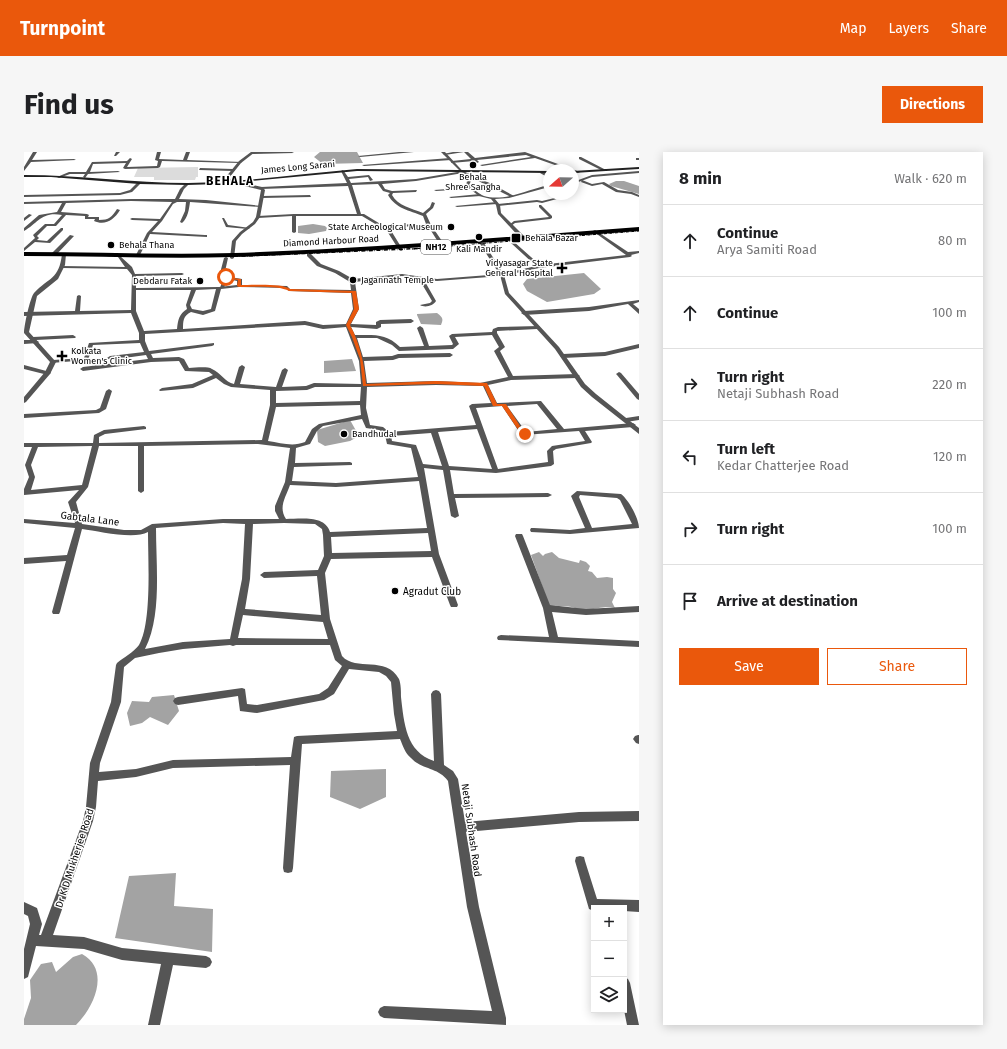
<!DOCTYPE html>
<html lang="en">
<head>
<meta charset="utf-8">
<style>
	body { margin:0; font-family:"Fira Sans",sans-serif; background:#f6f6f6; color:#202124 }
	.controls { position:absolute; right:12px; bottom:12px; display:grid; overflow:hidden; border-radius:0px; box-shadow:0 2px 10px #0003 }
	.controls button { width:36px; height:36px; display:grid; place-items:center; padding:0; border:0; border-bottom:1px solid #e0e0e0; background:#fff; color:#202124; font:20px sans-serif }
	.compass { position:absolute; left:519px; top:12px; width:36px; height:36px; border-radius:50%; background:#fff; box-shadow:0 2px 10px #0003; rotate:250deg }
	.stop { position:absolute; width:12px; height:12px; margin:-9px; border:3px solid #ea580c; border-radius:50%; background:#fff }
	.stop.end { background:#ea580c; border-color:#fff; box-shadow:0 1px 4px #0008 }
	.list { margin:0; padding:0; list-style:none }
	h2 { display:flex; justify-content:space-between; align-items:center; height:52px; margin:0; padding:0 16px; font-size:17px }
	h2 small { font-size:13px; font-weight:400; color:#757577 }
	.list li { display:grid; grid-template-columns:26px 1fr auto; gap:12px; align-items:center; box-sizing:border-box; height:72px; padding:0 16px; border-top:1px solid #e0e0e0 }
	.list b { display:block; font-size:15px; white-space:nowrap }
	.list p { margin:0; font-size:13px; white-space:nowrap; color:#757577 }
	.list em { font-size:13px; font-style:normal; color:#757577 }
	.actions { display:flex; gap:8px; padding:12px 16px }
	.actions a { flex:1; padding:9px 0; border:1px solid #ea580c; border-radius:0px; text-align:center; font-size:14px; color:#ea580c }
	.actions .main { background:#ea580c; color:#fff }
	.icon { flex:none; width:22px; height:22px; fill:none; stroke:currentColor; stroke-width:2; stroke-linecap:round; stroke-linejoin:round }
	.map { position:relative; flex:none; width:615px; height:873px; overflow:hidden; border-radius:0px }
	header { display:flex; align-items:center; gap:24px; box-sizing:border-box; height:56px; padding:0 20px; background:#ea580c; color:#fff }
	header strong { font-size:19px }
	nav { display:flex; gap:22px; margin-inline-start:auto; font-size:14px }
	.intro { display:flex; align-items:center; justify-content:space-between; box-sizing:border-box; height:96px; padding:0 24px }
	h1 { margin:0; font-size:28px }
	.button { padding:10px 18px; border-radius:0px; background:#ea580c; color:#fff; font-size:14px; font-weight:700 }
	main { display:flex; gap:24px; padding:0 24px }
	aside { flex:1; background:#fff; border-radius:0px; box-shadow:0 2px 10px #0003 }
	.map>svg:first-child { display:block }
	.green { fill:#dcdcdc }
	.water { fill:#a3a3a3 }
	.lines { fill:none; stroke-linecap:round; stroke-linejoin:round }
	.pedestrian { fill:#555; fill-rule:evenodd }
	.minor { fill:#555; fill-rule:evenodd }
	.tertiary { fill:#555; fill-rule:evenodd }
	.secondary { fill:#222; fill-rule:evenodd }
	.trunk { fill:#000; fill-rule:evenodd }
	.rail-far1 { stroke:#000; stroke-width:1; stroke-dasharray:3 1 0.5 1; stroke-linecap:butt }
	.rail { stroke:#000; stroke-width:1.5; stroke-dasharray:4 1.5 0.5 1.5; stroke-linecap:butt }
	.route { fill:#ea580c }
	.poi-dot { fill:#000; stroke:#fff; stroke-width:1.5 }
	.labels { text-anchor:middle; stroke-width:3; stroke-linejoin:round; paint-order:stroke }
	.far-street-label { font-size:9px; fill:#000; stroke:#fff }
	.far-poi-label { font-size:9px; fill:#000; stroke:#fff; text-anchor:start }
	.shield { fill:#fff; stroke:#4c4c4c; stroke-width:1 }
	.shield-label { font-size:9px; font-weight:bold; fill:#000 }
	.street-label { font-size:10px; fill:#000; stroke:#fff }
	.poi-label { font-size:10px; fill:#000; stroke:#fff; text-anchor:start }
	.far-district-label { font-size:12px; font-weight:bold; letter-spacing:1px; fill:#000; stroke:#fff }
</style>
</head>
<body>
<header>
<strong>Turnpoint</strong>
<nav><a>Map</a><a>Layers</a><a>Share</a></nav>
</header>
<div class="intro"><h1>Find us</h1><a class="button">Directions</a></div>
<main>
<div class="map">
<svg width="615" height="873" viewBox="0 0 615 873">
	<rect width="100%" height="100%" fill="#fff"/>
	<!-- green -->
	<path class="green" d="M174 15V25H172L171 28H130V25H110L114 16Z"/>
	<!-- water -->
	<path class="water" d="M296 0H333L339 11 299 12 290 5Z
		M592 29H600L615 34V42L587 34 585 32Z
		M289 72 301 74 303 76 302 79 285 82 274 81V74Z
		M560 121 577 137 570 142 523 150 503 139 499 132 503 127Z
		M413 161C418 165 420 166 417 173L397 172 393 163V162Z
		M328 207 332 219 300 221V209Z
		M326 268 335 284 326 289 301 294 294 290 293 278Z
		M515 400 519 404 521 402 528 400 535 406 555 411 556 408 562 410 566 414 564 419 568 420 573 426 583 425 589 426V437L592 441 588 450 591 456C584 453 571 457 563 458 559 459 555 457 551 456 542 453 534 455 525 453L507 403Z
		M150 543 155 559 144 573 126 565 118 571 106 574 103 561 108 549 125 550 128 545Z
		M362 617V645L336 657 306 645 307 619Z
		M152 721 150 754 189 757 188 800 91 786 105 724Z
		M58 802C87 818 70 855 52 873H0V867L7 846 6 828 17 812 28 810 32 820 49 805Z"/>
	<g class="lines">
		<!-- pedestrian -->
		<path class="pedestrian" d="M200 124 204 125 200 136H196Z"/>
		<!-- minor -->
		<path class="minor" d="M9 0H13L8 8 50 7 52 8 7 10 0 19V15Z
			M92 0H96L92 4H90Z
			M133 0H137L135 7 159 8 162 0H166L163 8 218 10 216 11 138 9 136 15 134 16 101 17 99 16 102 11 69 12 66 20 94 19 96 20 64 22 61 26 59 25 61 22H46L35 26 33 25 45 20H62L68 10 103 9 106 6 108 7 103 15 133 14 134 9 131 8Z
			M228 0H268L270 1 227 2Z
			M375 0H390L336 5 334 4Z
			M429 0H440L421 3 419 2Z
			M440 0H444L451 6 501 0 556 20 554 21 549 19V18H545L511 6 458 14 456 13 507 5 502 3 453 8 455 10 453 11 450 9 427 11 428 9 447 7Z
			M555 5H557L582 18 579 19 555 7Z
			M426 6 427 8 340 14 338 13Z
			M612 6H615V8H612Z
			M176 16 209 17 211 18 209 19 175 18Z
			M319 18 324 25 345 23 349 28 346 29 344 25 325 27 327 31 392 27 439 19 470 33 490 44 487 45 467 35 448 38 446 37 412 39 410 38 464 34 439 21 392 29 358 32 361 37 368 39 393 38 392 40 369 41 368 43C374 54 387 56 399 61L406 55 408 50 411 51 409 56 402 62 407 73 420 92V93H416L404 74 363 75 366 77 379 98 377 99 375 98 363 79 338 64H272V80L270 81 268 80V64L234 66 232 65 234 64 270 62H333L324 34 237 37 235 36 237 35 323 31 317 19ZM354 32 359 39 366 41 364 43C372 57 385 58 399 64L402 72 358 73 340 62H337L328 33Z
			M517 19 525 23V26L516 21Z
			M558 28 568 32 580 30 594 38 608 40 615 43V45L607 42 592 40 578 32 568 34 557 30Z
			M114 30 117 31 108 40 96 43 0 45V43L96 41 106 38Z
			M162 31 165 32 160 37 155 47 182 48 238 54 236 55 166 50C165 57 164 66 158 71L156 70 161 59 162 50H153L149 52 138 69 128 80 181 83H183V85L126 82 116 103 114 104 112 103 123 81 134 69 108 68 106 67 108 66 136 67 148 50 107 49 42 51 37 60 63 62 65 63 64 65H75V68C85 68 88 65 93 57L96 58C90 68 81 74 70 69L71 67H61V64L42 63 32 74H23L13 84 15 86 13 88 23 89 37 76H39V78L26 91 11 90 0 99V96L11 86 9 83 21 72H30L38 63C18 59 14 71 0 79V76L15 63 33 60 38 51 0 52V50L107 47H151L156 37Z
			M456 42 457 44 427 46 425 45Z
			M538 42H542L544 44 518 51 513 50 474 54 473 52 433 55 431 54 473 50 474 52 513 48 518 49 539 44Z
			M286 43 287 45 238 46 236 45 238 44Z
			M515 53H517L528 64V66L526 67 491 71 487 74 485 73 490 69 525 65 515 55Z
			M5 62 8 63 0 69V66Z
			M198 66H200L204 73 226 76 224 77 202 75Z
			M571 78 604 100 615 99V101L607 103 608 104 606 105 515 116 478 124 413 129 400 128 412 149C409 154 401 156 396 153L406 151 408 149 395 127 378 124 331 130 335 157 327 172 352 173V170L356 168 387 167 390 169 387 171 357 172V175L353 177 327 175 331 183C350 183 362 181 376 195L400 194 393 176 396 174 399 176 405 194 428 193 429 192 425 184 428 182 468 180 469 177 474 175 515 174 516 175 513 177 473 179V181L481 195 476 199 489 224 553 222 556 224 553 226 487 228 464 233 473 251 517 249 540 277 609 271 612 273 609 275 561 279 568 290 567 291 532 297 529 299 530 312 527 314 472 321 426 318 430 342 524 341 528 343 524 345 431 346 435 364 431 366 427 364 419 318 400 316 415 402 434 453 433 455H427L426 453 408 405 307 407 301 421 306 467 318 504C332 520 362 503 375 527 377 532 377 540 377 545 380 571 382 600 410 609L407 542 409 539 412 538 415 539 417 542 420 613 429 619 434 627 441 670 555 660 615 659V669L555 670 442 680 455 755 482 866V873L360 866 356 864 354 860 356 856 360 854 468 859 443 755 424 629C414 615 398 618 387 606 381 601 379 594 376 587L278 592 269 716 268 720 264 721 260 720 259 716 266 613 149 616 112 625 74 629 72 655 69 669 29 783 60 785 98 796 182 804 186 806 188 810 186 814 182 816 149 813 136 873H124L137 812 98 808 60 797 12 794 4 825 0 827V797L6 772 4 764 0 762V750L13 756 18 772 15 783H17L59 669 62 655 66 611 87 550 92 513 93 511C99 506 110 500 115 493 128 471 124 407 124 380 110 388 74 379 58 377L36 460 35 462H29L28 460 42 409 0 412V406L43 403 51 376 0 371V367L51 371 44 350 55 338 0 343V337L5 325 1 313 8 295H0V291H69L70 283 80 278 120 274 122 275V277L81 282 75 285V291L238 288 246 253V238L207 235 200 232 192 226 169 236 136 239 135 238 138 236 168 232 189 223 185 220 161 219 155 209 127 210 59 219 56 217 59 215 124 207 122 203 86 208 83 206 86 204 120 200 116 191 69 193 64 208 27 211 26 210 29 208 60 206 65 191 115 188V181L107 161 0 164V160L51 159 53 144 55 143 57 144 56 159 107 158 108 123 103 117 38 116 36 115 38 114 101 115 94 105 96 104 108 115 111 122 158 121 160 122 158 123 112 124V136L195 135 213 133V129L195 125 200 106 202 105 204 106 200 124 218 127V133L263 134 266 137 327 138 326 130 311 121 293 114 283 104V102H287L297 112 315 119 329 127 378 122 413 127 478 122 512 114 487 91V90L489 89 516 113 602 103 570 80 569 79ZM215 135 262 136 265 139 327 141 329 157 322 172 299 173 281 169 159 177C159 169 159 164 167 160L179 163 191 159 197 137ZM192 137 187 157 179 159 168 157 166 153 172 138ZM112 138H167L162 153 163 157C155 162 154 168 153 177L120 179 112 159ZM281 173 299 177 322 175 335 209 337 232 290 231 282 234 258 235 264 218 261 216 258 218 252 235 216 232 221 215 218 213 215 215 210 232C201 230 197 221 188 217 183 214 171 216 165 216L160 207 155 205 129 206 127 202 188 194 190 193V191L125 199 121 189V182ZM468 183 475 195 470 199 484 225 456 231 412 229 343 231 340 209 369 208 375 206 426 205 429 203 426 201 374 202 368 204 339 205 333 186H353L368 193 375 199 429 197 435 192 431 185ZM412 233 459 234 467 251 448 252 445 254 452 273 365 280 359 275 346 273 342 256 343 235ZM291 235H337L336 249 252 251V239L283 238ZM513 252 533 277 502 280 483 254ZM336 253 337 263 295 272 288 277 281 290C269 295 257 291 244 289L252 255ZM478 254 496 281 499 283 555 279 561 289 528 294 523 299 524 310 474 317 452 256ZM338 267 342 276 355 278 361 283 363 292 387 296 394 325 312 331 268 329 270 315 328 313V311L326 310 271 311 272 296 286 292 293 279 299 274ZM453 277 468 317 425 314 414 280ZM407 281 418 314 399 312 392 293 368 289 367 284ZM234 292 266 296 261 330 251 354V359L255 367H199L128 372 117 378H100L58 372 52 350 64 335 75 294H114V339L117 341 120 339V294ZM68 294 58 333 7 338 11 325 7 313 14 295ZM395 329 403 376 306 380C301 363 277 367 262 367 254 355 262 345 266 333L312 335ZM199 371 221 372 218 427 206 487 159 490 121 497C138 464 132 414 132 376ZM260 371 291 372 298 377 299 383 300 404 294 418 240 420 236 423 240 426 293 424 297 463 221 457 226 427 229 372ZM404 381 407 399 308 401 307 385ZM219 463 299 470 304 487 214 486ZM206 493 209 494 212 493H306L311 508 318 514 304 536 295 542 233 553 223 552 221 537 218 536 154 545 151 546 149 549 151 552 154 553 214 544 216 559 233 561 300 548 310 542 325 517 355 520 362 524 367 530 370 562 373 579 273 584 270 585 267 605 149 608 112 617 75 620 76 611 97 550 100 515 111 506 135 501 159 497Z
			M46 83 50 84 32 103H28V101Z
			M615 148V150L609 152 615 157V162L604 152 565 159 500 163 497 161 500 159 565 155Z
			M49 183 52 185 51 186 12 188 15 190 14 191 0 192V188H8L6 187 9 185Z
			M615 192V196L581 204 539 206 536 204 539 202 581 200Z
			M0 213 26 220 27 221 24 223 0 217Z
			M595 220 597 221 615 242V248L613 247 593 223 592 222Z
			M85 237 88 239 82 257 75 261 0 266V262L72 258 76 256 82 239Z
			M615 264V268L602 270 599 268 602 266Z
			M553 339 597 342C605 348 615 367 615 376L546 382 507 380 506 378 507 376H510L546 378 561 376 547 344ZM556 343 593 346 596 348 608 372 568 376 555 345Z
			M492 382H498L499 384 526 453 562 457 615 454V460L562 463 528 460 534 485 615 489V495L474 488 473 486 474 484 477 483 525 485 519 456 491 384Z
			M614 583H615V592L612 591 609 587 611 584Z
			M556 704 560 705 561 709 573 747 615 748V760L600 759V756H570V759L565 757 551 709 552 705Z
			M600 825 604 827 606 831 615 873H603L600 858Z"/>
		<!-- tertiary -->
		<path class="tertiary" d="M227 0H231L217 11 205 26 210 29 238 35 241 38 236 65 231 72 218 82 212 89 210 106 208 107 206 106 208 89 216 80 229 70 232 65 237 38 208 31 201 26 215 9Z
			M417 0H421L446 27 447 29 445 33C450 36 454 42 460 44 481 50 505 37 525 33V35L485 46 471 47 476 53 477 61 501 85V87H497L474 62 472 53 467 47 455 44 442 34 443 29 437 20Z
			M615 19V21L568 25 549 32V30L568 23Z
			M456 91H460L480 123 485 141 535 195 561 232 572 242 611 273 615 276V282L568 245 557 235 531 197 481 142 476 123 456 92Z
			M40 101 42 102 41 113 34 127 13 144 5 180 32 210 26 222 2 250 0 251V245L21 220 26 210 0 181C0 174 6 146 10 141 25 125 35 128 38 102Z"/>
		<!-- secondary -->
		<path class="secondary" d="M615 15V17L549 21V19Z
			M333 17 525 19V21L333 19 195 32 163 33 115 32 27 25H0V23C55 23 109 31 164 31 220 30 277 22 333 17Z"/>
		<!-- trunk -->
		<path class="trunk" d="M615 75V79C480 89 346 101 210 105 140 107 70 104 0 104V100C70 100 140 103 210 101 345 97 480 85 615 75Z"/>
		<!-- rail-far1 -->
		<path class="rail-far1" d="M388 97 615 79"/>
		<!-- rail -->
		<path class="rail" d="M0 103 221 104 406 96"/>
	</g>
	<!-- route -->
	<path class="route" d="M200 125 217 127V133C228 133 259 131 266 137L332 139 335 157 326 173C336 192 340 210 342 232L412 229 463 231 473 252H482L498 277 504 282 501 283 495 279 478 254H469L460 234 412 232 339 234 336 207 328 185 322 173 330 157 328 141 265 139C255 133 228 135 215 135L213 134 214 128 200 126Z"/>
	<!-- markers -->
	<g class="poi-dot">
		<circle cx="449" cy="13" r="4"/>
		<circle cx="427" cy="75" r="4"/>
		<circle cx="455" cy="85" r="4"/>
		<rect x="487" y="81" width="10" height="10" rx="2"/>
		<circle cx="87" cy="93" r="4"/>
		<path d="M536 110h4v4h4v4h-4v4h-4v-4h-4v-4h4z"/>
		<circle cx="329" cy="128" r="4"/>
		<circle cx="176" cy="129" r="4"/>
		<path d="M36 198h4v4h4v4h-4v4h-4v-4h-4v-4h4z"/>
		<circle cx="320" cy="282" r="4"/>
		<circle cx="371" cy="439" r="4"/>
	</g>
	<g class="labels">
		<!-- far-street labels -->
		<g class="far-street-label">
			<text transform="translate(274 15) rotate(-5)" y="3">James Long Sarani</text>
			<text transform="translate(307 89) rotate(-3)" y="3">Diamond Harbour Road</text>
		</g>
		<!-- far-poi labels -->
		<g class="far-poi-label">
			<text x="449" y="28" text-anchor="middle">Behala<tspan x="449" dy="10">Shree Sangha</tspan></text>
			<text x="419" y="78" text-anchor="end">State Archeological Museum</text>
			<text x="501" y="89">Behala Bazar</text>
			<text x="95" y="96">Behala Thana</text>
			<text x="455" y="100" text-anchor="middle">Kali Mandir</text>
			<text x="529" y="114" text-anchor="end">Vidyasagar State<tspan x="529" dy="10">General Hospital</tspan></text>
			<text x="337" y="131">Jagannath Temple</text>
			<text x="168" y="132" text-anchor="end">Debdaru Fatak</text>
			<text x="47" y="202">Kolkata<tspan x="47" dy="10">Women's Clinic</tspan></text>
			<text x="328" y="285">Bandhudal</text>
		</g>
		<!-- shield labels -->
		<rect class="shield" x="397" y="88" width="30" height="14" rx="3"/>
		<g class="shield-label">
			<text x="412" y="98">NH12</text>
		</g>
		<!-- street labels -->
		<g class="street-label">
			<text transform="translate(66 366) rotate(7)" y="4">Gabtala Lane</text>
			<text transform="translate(448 678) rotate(82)" y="4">Netaji Subhash Road</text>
			<text transform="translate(50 706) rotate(-72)" y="4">Dr K D Mukherjee Road</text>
		</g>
		<!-- poi labels -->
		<g class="poi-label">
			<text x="379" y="443">Agradut Club</text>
		</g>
		<!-- far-district labels -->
		<g class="far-district-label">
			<text x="206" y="33">BEHALA</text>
		</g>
	</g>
</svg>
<div class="controls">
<button>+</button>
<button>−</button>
<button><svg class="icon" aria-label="layers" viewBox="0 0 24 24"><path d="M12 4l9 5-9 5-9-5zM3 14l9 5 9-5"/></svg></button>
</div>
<svg class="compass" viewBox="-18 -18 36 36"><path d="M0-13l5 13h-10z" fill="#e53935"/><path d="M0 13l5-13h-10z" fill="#757577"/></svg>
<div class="stop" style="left:202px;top:125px"></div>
<div class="stop end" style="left:501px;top:282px"></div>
</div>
<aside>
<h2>8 min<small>Walk · 620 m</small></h2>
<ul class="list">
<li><svg class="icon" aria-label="ahead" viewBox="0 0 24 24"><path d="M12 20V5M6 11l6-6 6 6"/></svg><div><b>Continue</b><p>Arya Samiti Road</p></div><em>80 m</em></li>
<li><svg class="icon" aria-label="ahead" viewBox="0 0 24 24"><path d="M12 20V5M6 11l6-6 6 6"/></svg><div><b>Continue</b></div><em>100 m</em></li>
<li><svg class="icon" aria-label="right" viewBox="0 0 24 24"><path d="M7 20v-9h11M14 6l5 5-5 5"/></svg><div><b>Turn right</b><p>Netaji Subhash Road</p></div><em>220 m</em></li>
<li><svg class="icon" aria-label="left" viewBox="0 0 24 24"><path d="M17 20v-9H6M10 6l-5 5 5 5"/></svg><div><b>Turn left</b><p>Kedar Chatterjee Road</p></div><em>120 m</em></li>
<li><svg class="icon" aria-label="right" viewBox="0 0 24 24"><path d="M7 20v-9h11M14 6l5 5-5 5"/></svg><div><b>Turn right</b></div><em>100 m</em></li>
<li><svg class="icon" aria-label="arrive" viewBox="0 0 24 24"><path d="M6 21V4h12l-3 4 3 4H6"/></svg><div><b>Arrive at destination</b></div></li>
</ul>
<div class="actions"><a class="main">Save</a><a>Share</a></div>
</aside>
</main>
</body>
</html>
